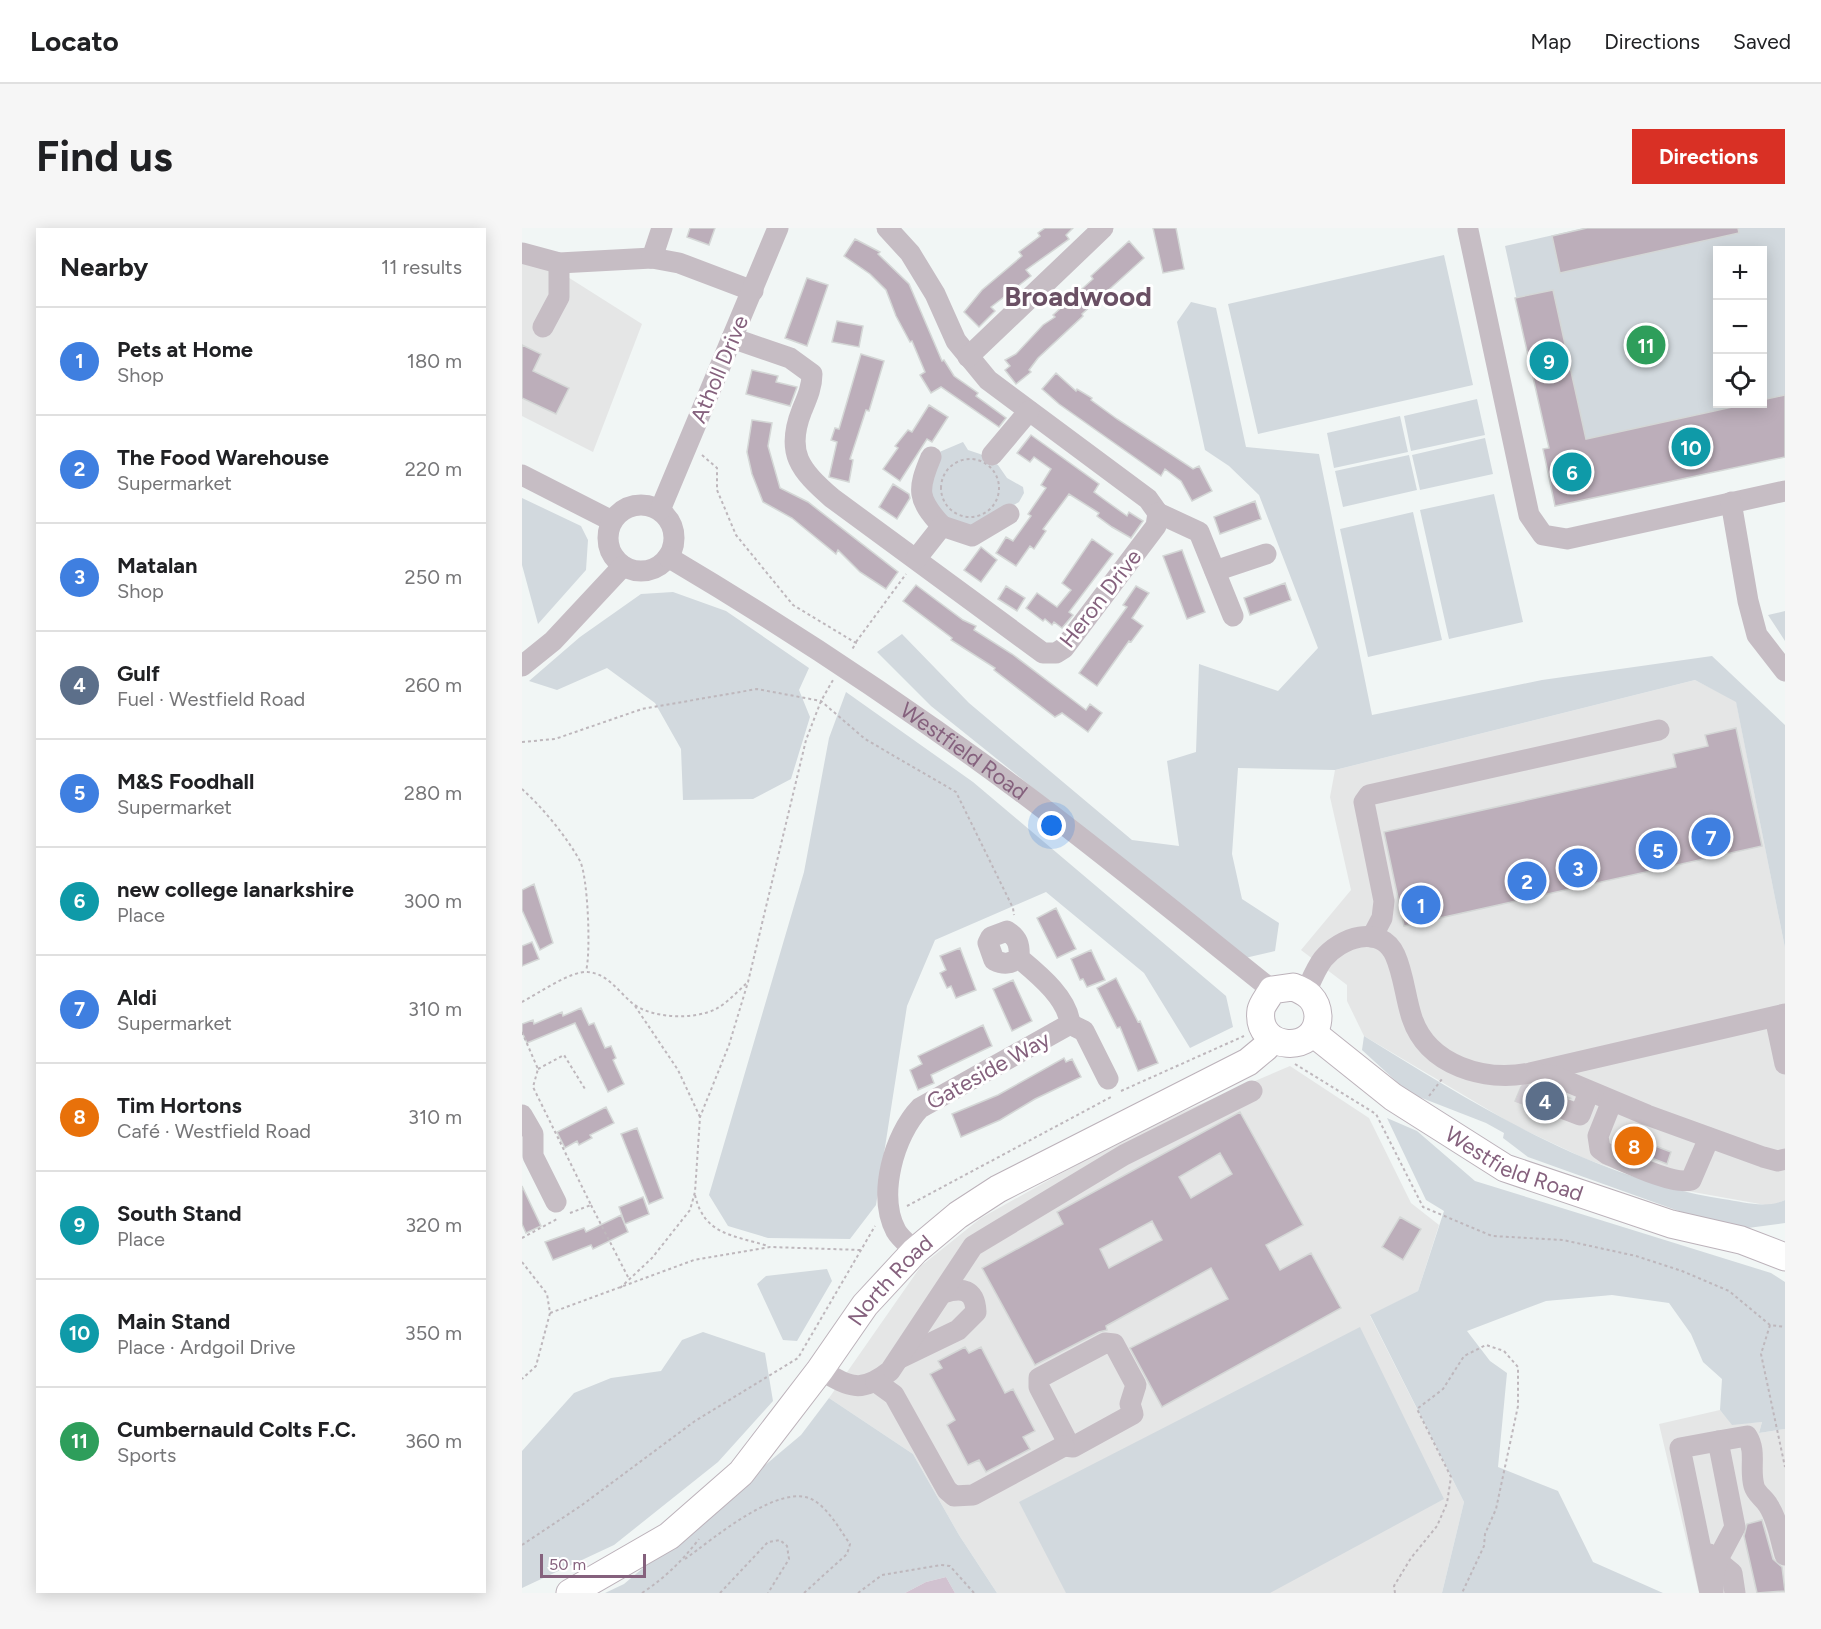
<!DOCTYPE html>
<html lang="en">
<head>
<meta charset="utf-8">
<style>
	body { margin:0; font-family:Figtree,sans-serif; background:#f6f6f6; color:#202124 }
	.controls { position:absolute; right:18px; top:18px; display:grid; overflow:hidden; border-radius:0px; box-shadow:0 3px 15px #0003 }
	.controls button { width:54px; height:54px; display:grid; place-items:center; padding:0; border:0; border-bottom:2px solid #e0e0e0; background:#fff; color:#202124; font:30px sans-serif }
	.scale { position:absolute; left:18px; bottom:15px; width:106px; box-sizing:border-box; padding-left:6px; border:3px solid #85617d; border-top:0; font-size:16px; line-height:21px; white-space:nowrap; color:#85617d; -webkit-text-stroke:4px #fff; paint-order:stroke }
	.you { position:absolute; left:530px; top:598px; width:21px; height:21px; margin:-15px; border:4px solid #fff; border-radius:50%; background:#1a73e8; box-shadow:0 0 0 9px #1a73e833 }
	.badge { display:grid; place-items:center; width:39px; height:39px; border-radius:50%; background:#d93025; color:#fff; font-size:20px; font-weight:700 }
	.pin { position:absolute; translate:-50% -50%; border:3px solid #fff; box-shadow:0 2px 6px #0006 }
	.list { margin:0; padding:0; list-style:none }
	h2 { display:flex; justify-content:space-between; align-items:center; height:78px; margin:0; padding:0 24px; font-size:26px }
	h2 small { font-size:20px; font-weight:400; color:#757577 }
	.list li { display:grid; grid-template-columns:39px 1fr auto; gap:18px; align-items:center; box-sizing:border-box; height:108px; padding:0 24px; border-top:2px solid #e0e0e0 }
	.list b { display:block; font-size:22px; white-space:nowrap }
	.list p { margin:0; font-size:20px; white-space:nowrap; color:#757577 }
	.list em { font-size:20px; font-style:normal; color:#757577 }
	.icon { flex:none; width:33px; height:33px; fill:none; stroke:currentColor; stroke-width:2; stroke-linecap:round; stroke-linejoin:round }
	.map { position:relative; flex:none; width:1263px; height:1365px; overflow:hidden; border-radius:0px }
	header { display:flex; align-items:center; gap:36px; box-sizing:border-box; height:84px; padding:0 30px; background:#fff; border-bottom:2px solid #e0e0e0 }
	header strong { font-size:28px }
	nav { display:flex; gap:33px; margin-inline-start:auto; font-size:21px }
	.intro { display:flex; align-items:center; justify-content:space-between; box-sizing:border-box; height:144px; padding:0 36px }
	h1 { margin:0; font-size:42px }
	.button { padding:15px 27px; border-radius:0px; background:#d93025; color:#fff; font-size:21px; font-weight:700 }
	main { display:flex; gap:36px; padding:0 36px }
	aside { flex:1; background:#fff; border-radius:0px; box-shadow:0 3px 15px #0003 }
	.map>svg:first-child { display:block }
	.built { fill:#e5e6e6 }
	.green { fill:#d2d9de; fill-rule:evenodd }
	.water { fill:#d1c2d0 }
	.building { fill:#bcaeba; stroke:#d4d7d6; stroke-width:1.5; fill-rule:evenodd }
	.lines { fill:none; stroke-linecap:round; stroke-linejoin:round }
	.minor-tunnel { stroke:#d6d1d7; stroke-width:21; stroke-dasharray:21 10; stroke-linecap:butt }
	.major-casing { stroke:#bcb2ba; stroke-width:29 }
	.path { stroke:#beb7bc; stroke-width:2; stroke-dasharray:3 3; stroke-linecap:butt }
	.minor { stroke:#c6bdc4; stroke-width:21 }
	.major { stroke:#fff; stroke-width:27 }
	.labels { text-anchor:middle; stroke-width:6; stroke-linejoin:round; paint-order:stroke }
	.street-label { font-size:22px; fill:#85617d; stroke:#fff }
	.district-label { font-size:28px; font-weight:bold; fill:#6a5064; stroke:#fff }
</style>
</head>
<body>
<header>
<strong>Locato</strong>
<nav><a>Map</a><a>Directions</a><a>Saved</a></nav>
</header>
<div class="intro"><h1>Find us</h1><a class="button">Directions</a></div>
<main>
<aside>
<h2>Nearby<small>11 results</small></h2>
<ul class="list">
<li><span class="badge" style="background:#3f7fe0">1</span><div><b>Pets at Home</b><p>Shop</p></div><em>180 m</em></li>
<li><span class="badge" style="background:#3f7fe0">2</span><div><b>The Food Warehouse</b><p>Supermarket</p></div><em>220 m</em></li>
<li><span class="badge" style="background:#3f7fe0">3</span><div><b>Matalan</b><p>Shop</p></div><em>250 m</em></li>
<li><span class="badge" style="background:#5c6f8a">4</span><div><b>Gulf</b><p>Fuel · Westfield Road</p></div><em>260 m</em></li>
<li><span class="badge" style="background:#3f7fe0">5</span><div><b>M&amp;S Foodhall</b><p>Supermarket</p></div><em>280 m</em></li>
<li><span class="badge" style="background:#0f9aa8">6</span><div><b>new college lanarkshire</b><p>Place</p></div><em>300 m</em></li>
<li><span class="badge" style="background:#3f7fe0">7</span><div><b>Aldi</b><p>Supermarket</p></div><em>310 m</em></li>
<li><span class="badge" style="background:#e8710a">8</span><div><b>Tim Hortons</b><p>Café · Westfield Road</p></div><em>310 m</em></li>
<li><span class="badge" style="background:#0f9aa8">9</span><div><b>South Stand</b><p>Place</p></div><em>320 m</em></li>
<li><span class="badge" style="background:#0f9aa8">10</span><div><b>Main Stand</b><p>Place · Ardgoil Drive</p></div><em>350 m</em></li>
<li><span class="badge" style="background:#2e9e5b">11</span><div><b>Cumbernauld Colts F.C.</b><p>Sports</p></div><em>360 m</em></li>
</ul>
</aside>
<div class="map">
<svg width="1263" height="1365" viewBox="0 0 1263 1365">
	<rect width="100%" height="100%" fill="#f1f6f5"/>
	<!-- built -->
	<path class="built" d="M0 34 41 46 120 96 71 224 0 188Z
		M1173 452 1214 473 1263 720V972L1249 978 1143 959 1064 931 992 897 842 808 825 773V757L779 722 829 662 808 569 813 542Z
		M768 838 847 890 889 975 917 997 896 1063 848 1088 942 1274 920 1365H475L437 1307 391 1226 307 1170 399 1038 459 990 613 904Z
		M1198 1182 1210 1196 1240 1194 1237 1205 1263 1201V1365H1177L1137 1196Z"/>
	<!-- green -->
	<path class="green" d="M1062 0H1263V227L1040 276 983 18ZM1196 22H1240V176H1196Z
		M922 27 951 157 736 206 706 76Z
		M669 74 694 80 724 219 797 226 850 487 1020 452 1190 428 1263 497V720L1214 474 1173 452 813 542 716 540 710 626 720 671 757 695 753 723 723 730 409 478 355 424 380 406 447 475 610 612 657 618 645 533 674 524 677 436 756 463 796 420 737 267 707 238 683 222 655 94Z
		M955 171 963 207 889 223 882 188Z
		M878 188 886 224 812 240 805 205Z
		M963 210 971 246 898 262 890 227Z
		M441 214 446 222 458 226 476 237 485 250 501 259 502 265 497 274 449 303 424 292 404 271 415 225Z
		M887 227 895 262 821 279 813 243Z
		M972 266 1001 394 927 411 898 282Z
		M0 270 59 298 66 312 64 342 16 396 0 337Z
		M891 284 920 412 846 429 818 301Z
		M151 364 204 383 287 440 277 462 288 489 269 551 231 571 161 572 159 521 133 475 85 440 35 462 7 453 58 409 119 366Z
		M1263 383V413L1246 387Z
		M324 464 451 554 704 768 711 799 668 820 622 745 524 664 413 712 385 778 354 977 328 1011 246 1010 206 998 187 967 282 644 307 510Z
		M842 808C954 877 1069 950 1201 971 1223 974 1243 981 1263 972V995L1226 1000 1179 991 1006 929 981 910 982 905 964 895 887 865 840 822Z
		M865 890 895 903 953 953 1249 1045 1263 1054V1201L1237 1205 1240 1194 1210 1197 1198 1182 1200 1151 1181 1134 1169 1106 1147 1075 1090 1067 1024 1073 945 1103 968 1133 985 1145 976 1239 1036 1263 1071 1334 1141 1365H920L942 1274 848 1087 896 1063 922 983 904 972Z
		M305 1041 310 1053 275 1113 261 1112 235 1056 244 1048Z
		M838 1099 922 1271 748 1365H544L497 1274Z
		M181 1104 243 1125 251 1173 196 1234 92 1317 0 1360V1223L52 1165 89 1150 139 1143 160 1112Z
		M307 1170 391 1226 437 1307 475 1365H433L424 1349 404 1354 383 1365H83L102 1356 279 1207Z"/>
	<!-- water -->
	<path class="water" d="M424 1349 433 1365H383L404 1354Z"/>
	<!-- building -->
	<path class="building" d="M168 0H193L187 17 165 9Z
		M523 0H551L544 7 547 11 504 42 509 48 469 79 473 83 457 99 442 84 460 62 500 28 497 24 518 8 516 5Z
		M631 0H654L662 41 641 45Z
		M1065 0H1216L1217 5 1038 45 1030 8Z
		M333 11 358 24 356 26 387 56 420 133 422 132 432 148 456 165 454 168 484 190 477 199 419 159 409 165 398 147 403 144 390 113 388 114 374 88 364 62 348 46 322 28Z
		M607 13 622 30 560 86 561 88 516 130 507 142 509 144 494 156 483 142 488 138 483 132 494 126 521 97 533 89 531 87 571 51 569 48Z
		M285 50 306 57 285 118 263 110Z
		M1031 62 1064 211 1224 176H1240V172L1263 167V229L1033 278 1021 221 1027 220 993 70Z
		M315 93 341 98 337 119 310 114Z
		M0 117 19 126 11 143 47 160 34 186 0 170Z
		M339 126 362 133 347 183 344 182 328 231 331 232 327 254 307 249 315 214 309 212 313 200 317 201Z
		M230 142 256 148 254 154 275 159 268 178 224 166Z
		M534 145 554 163 555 161 570 170 569 172 595 191 671 241 677 238 690 263 670 273 659 253 643 241 639 248 537 176 520 161Z
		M407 177 426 189 410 214 405 211 378 253 361 241 376 220 373 218 386 202 390 204Z
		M230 192 250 195 246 218 258 260 286 274 376 344 364 361 338 344 316 322 314 326 270 290 241 274 230 246 225 224Z
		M509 207 577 256 572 264 580 270 605 288 607 284 621 293 609 310 590 299 575 288 577 285 547 266 521 301 524 303 512 321 508 318 494 338 474 325 484 309 491 313 509 288 506 286 524 260 519 257 529 241 512 229 508 234 495 225Z
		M371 256 387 266 388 270 375 291 357 279Z
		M733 273 739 291 698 306 692 289Z
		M570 311 591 326 547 384 551 387 540 400 532 394 530 397 523 391 521 393 504 380 515 365 535 379 549 362 540 355Z
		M459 319 475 332 459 354 442 342Z
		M660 322 683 384 665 391 641 328Z
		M763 355 769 372 728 387 722 370Z
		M394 357 441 392 454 398 452 402 490 426 564 482 568 476 580 485 566 504 540 485 533 489 472 442 473 440 429 412 430 410 381 373Z
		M484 358 503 370 495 383 476 371Z
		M614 358 627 365 610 390 621 398 609 414 607 413 575 458 557 445 605 379 601 377Z
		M1214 500 1240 618 882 698 862 604 1154 539 1151 526 1186 518 1183 507Z
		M12 656 31 715 18 722 0 682V662Z
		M534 680 554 721 535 730 515 690Z
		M10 714 17 731 0 738V718Z
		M438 720 454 762 434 770 429 758 425 760 418 745 424 742 418 728Z
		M569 722 583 752 565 759 561 751 558 752 549 731Z
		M594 750 616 794 618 793 636 835 616 843 598 799 595 800 575 760Z
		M491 752 510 793 490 803 471 761Z
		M59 780 67 797 72 795 83 820 89 818 94 830 91 832 102 856 86 864 53 795 5 815 0 804V796L11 792 12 796 40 784 41 788Z
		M461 797 470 818 409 847 412 855 396 862 388 842 400 836 396 828Z
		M542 830 544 834 550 831 559 849 513 871 478 892 439 909 430 886 476 867Z
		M1010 858 1020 859 1048 870 1037 873 1033 878 1034 888 993 873 999 859Z
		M84 879 92 895 68 907 70 910 57 917 55 913 43 920 35 904Z
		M718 884 781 997 744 1017 758 1042 789 1025 819 1080 640 1179 608 1120 706 1071 689 1040 584 1098 585 1102 577 1104 513 1137 460 1040 541 996 535 984ZM698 925 710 946 669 970 657 949ZM630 993 640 1012 587 1040 578 1021Z
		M115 900 141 970 127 976 99 906Z
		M1105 907 1149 924 1145 936 1101 919Z
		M0 958 19 998 4 1005 0 996Z
		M121 969 127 986 103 996 97 979Z
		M99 987 106 1004 71 1021 69 1017 31 1032 23 1014 62 1000 64 1004Z
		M878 989 899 1001 881 1032 860 1019Z
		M443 1119 447 1125 459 1119 483 1165 491 1161 513 1203 501 1209 508 1221 464 1244 457 1232 446 1237 425 1197 433 1192 408 1146 420 1140 416 1133Z
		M1240 1292 1251 1331 1260 1339 1263 1363 1235 1365 1222 1308 1225 1296Z"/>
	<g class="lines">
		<!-- minor-tunnel -->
		<path class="minor-tunnel" d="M997 864 1045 882"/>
		<defs>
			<g id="major">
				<path d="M771 759C785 764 795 771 796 788 796 827 733 824 739 782 740 776 747 768 750 762Z"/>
				<path id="s2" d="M791 805 871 869 983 940 1149 996 1219 1012 1263 1029"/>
				<path id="s3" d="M48 1365 147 1308 219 1245 298 1142 343 1077 393 1023 436 987 476 961 726 834 744 819 748 811"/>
			</g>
		</defs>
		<!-- major casing -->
		<use href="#major" class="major-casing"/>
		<!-- path -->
		<path class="path" d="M180 227 195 240V262L214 307 271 377 334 415 329 423
			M419 260a29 29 0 1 1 58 0a29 29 0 1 1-58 0Z
			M334 414 384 346
			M0 514 33 511 120 481 235 461 299 473 343 511 434 564 491 680 492 687
			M0 561C21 580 44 608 58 633 66 649 69 725 64 743
			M0 774C15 766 50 742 66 744 86 746 96 763 110 775 130 791 172 792 194 781 205 775 216 763 226 754
			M113 778 156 842 178 889
			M0 804 16 841 11 859 69 977 48 985
			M773 836 854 886 901 979 970 1008 1041 1012 1114 1028 1160 1043 1207 1063 1248 1097 1263 1099
			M16 841 42 827 63 861
			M599 863 722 808
			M907 868 920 851
			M173 967C182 1007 211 1007 246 1018
			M69 977 107 1051
			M385 978 589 869
			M0 1010 35 991
			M0 1034 25 1066 28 1085 14 1138 0 1151
			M98 1060 130 1030 168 982 173 964 178 889 207 817 226 754 284 512 299 473 311 452
			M28 1085 172 1032 248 1019 339 1022
			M1248 1097 1239 1126 1263 1239
			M0 1317 60 1277 173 1193 276 1130 353 998
			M163 1331C190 1312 260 1251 293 1273 308 1283 318 1302 328 1316L325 1326 282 1365
			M120 1365C144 1349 160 1333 177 1311
			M198 1365 246 1314 258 1312 265 1318 267 1331 246 1365
			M336 1365 360 1347 419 1337 428 1338 452 1365
			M873 1365 872 1358 889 1330 915 1298 925 1275 929 1249 895 1181 921 1161 942 1128 964 1117 982 1123 996 1139V1178L974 1281 963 1306 962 1318 940 1365"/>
		<!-- minor -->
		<g class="minor">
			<path d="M946 2 1007 287 1021 307 1045 311 1263 263"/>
			<path d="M0 25 37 35 130 30 157 35 231 63"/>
			<path d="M130 30 140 0"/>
			<path d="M21 99 37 69V35"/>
			<path d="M210 110 268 130 290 146C290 159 285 170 280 182 263 225 278 242 310 270L521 425H534L542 420 634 298 636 285 626 271 466 152 434 113 413 66 388 25 365 0"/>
			<path d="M446 129 581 0"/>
			<path d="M470 227 507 183"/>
			<path d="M409 229C395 262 395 271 420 298"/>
			<path d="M0 247 90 293"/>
			<path d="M1209 274 1226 373 1235 407 1263 443"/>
			<circle cx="119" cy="310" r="33"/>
			<path d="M138 282 256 0"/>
			<path d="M636 285 677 304 711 388"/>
			<path id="s1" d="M146 329C266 400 382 477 494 560 581 625 665 694 750 762"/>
			<path d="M394 331 420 298 450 308 487 286"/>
			<path d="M693 343 744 326"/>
			<path d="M0 438 31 413 101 338"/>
			<path d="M850 709 860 690 862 673 842 574 847 567 1137 502"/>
			<path d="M784 764C789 753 794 740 801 731 818 710 858 695 873 727 882 747 883 769 890 790 906 838 963 854 1008 845L1263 786"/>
			<path d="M1253 789 1263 836"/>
			<path d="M548 796 562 803 586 851"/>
			<path d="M1015 846 1032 848 1125 887 1241 929 1256 933 1263 931"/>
			<path d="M1090 873 1076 908 1078 921 1085 926C1102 933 1152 958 1169 952L1187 910"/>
			<path d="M1045 882 1058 887 1067 864"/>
			<path d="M0 887 11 906V928L34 974"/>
			<path d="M393 1023C387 1017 378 1010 374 1003 355 967 372 907 398 880L548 796C546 770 516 746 497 730 488 736 482 737 472 732L466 715 469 709 485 703C496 710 498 717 497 730"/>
			<path d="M583 1115 592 1116 614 1157 608 1176 611 1186 551 1219 542 1218 544 1211 517 1159V1150Z"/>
			<path d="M378 1130 436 1102 454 1084C453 1061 440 1059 421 1065"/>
			<path d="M298 1142C328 1159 339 1166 368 1143L451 1018 602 927 730 863"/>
			<path d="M354 1154 372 1167 425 1262 432 1268 451 1267 542 1218"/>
			<path d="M1196 1213 1225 1208C1235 1224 1227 1240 1232 1258 1234 1266 1242 1270 1246 1277 1256 1292 1258 1311 1263 1327"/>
			<path d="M1187 1326 1210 1345 1213 1365"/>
			<path d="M1188 1365 1158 1220 1196 1213 1213 1299 1196 1331 1192 1344 1191 1365"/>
		</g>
		<!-- major -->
		<use href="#major" class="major"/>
	</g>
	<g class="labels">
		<!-- street labels -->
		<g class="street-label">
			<text transform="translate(197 141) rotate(-67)" y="8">Atholl Drive</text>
			<text transform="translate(578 370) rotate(-52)" y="8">Heron Drive</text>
			<text dy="8" stroke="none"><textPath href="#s1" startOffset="354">Westfield Road</textPath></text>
			<text transform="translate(466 842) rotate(-29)" y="8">Gateside Way</text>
			<text dy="8" stroke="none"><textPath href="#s2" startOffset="242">Westfield Road</textPath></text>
			<text dy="8" stroke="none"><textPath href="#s3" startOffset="454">North Road</textPath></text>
		</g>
		<!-- district labels -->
		<g class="district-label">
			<text x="556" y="78">Broadwood</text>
		</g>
	</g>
</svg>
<div class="controls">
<button>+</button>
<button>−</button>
<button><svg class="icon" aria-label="locate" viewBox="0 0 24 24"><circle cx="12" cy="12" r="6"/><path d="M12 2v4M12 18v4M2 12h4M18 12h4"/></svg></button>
</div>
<div class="scale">50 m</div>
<div class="you"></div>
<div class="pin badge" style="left:899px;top:677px;background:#3f7fe0">1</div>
<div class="pin badge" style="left:1005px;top:653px;background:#3f7fe0">2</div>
<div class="pin badge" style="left:1056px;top:640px;background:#3f7fe0">3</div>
<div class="pin badge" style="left:1023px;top:873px;background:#5c6f8a">4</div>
<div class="pin badge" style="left:1136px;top:622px;background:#3f7fe0">5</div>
<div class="pin badge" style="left:1050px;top:244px;background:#0f9aa8">6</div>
<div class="pin badge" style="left:1189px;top:609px;background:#3f7fe0">7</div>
<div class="pin badge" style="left:1112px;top:918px;background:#e8710a">8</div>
<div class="pin badge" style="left:1027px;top:133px;background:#0f9aa8">9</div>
<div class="pin badge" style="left:1169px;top:219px;background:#0f9aa8">10</div>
<div class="pin badge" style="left:1124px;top:117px;background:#2e9e5b">11</div>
</div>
</main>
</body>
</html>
